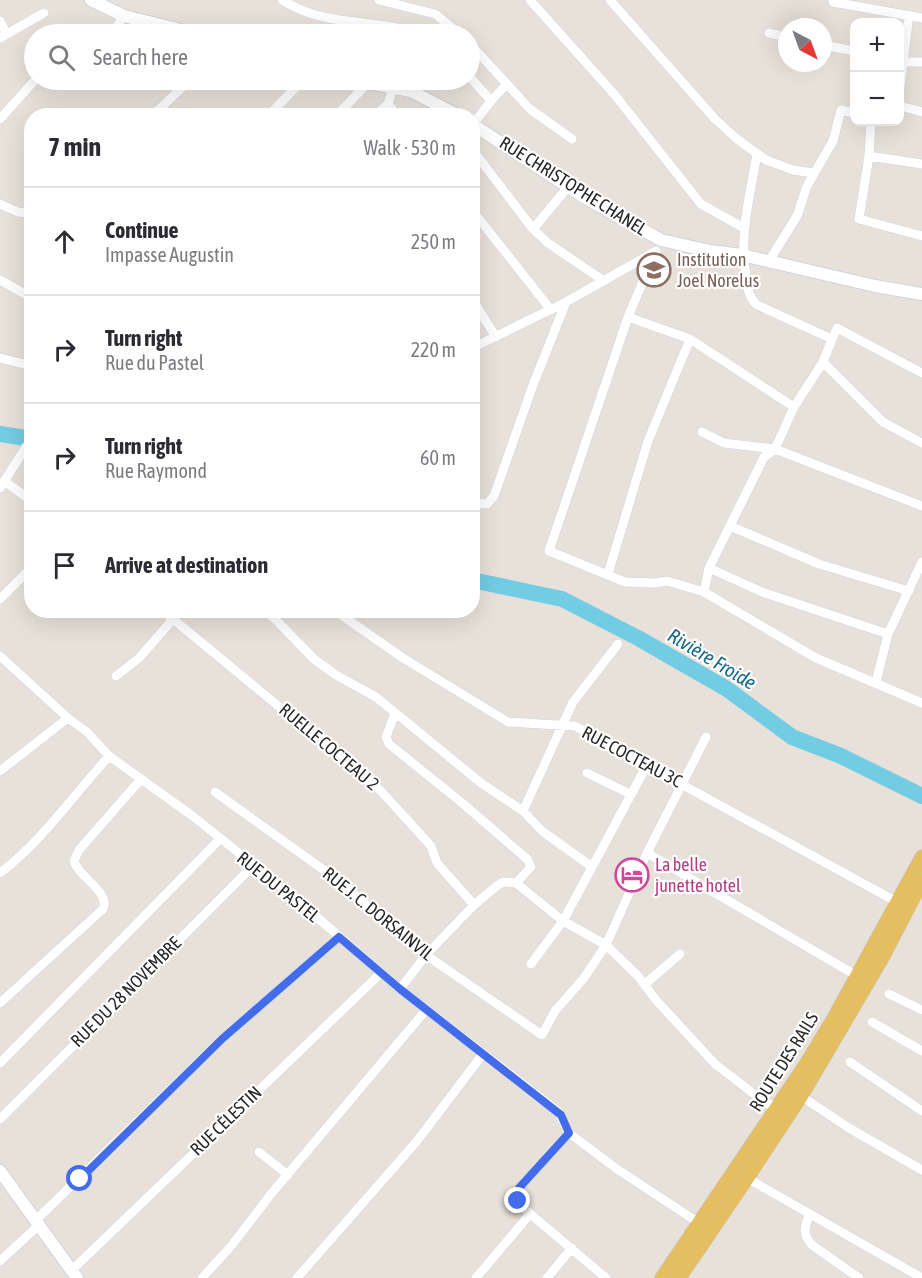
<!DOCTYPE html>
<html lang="en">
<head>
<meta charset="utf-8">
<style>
	body { margin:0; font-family:"Asap Condensed",sans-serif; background:#f7f7f7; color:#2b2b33 }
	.controls { position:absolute; right:18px; top:18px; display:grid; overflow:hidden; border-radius:12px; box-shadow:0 6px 24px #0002 }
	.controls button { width:54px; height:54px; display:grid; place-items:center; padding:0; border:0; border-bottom:2px solid #e1e1e2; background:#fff; color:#2b2b33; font:30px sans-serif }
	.compass { position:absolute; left:778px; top:18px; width:54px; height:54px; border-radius:50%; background:#fff; box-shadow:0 6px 24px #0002; rotate:139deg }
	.stop { position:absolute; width:18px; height:18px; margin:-14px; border:4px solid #436ceb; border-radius:50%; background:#fff }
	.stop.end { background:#436ceb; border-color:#fff; box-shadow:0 2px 6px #0008 }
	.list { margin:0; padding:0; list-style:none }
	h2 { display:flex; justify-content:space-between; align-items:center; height:78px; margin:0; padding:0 24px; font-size:26px }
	h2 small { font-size:20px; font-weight:400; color:#7c7c81 }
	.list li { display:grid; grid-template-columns:39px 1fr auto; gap:18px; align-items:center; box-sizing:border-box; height:108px; padding:0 24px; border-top:2px solid #e1e1e2 }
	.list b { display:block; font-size:22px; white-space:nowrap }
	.list p { margin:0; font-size:20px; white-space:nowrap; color:#7c7c81 }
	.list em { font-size:20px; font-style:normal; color:#7c7c81 }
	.icon { flex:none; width:33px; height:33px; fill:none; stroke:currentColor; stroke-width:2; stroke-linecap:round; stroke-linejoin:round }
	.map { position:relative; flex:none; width:922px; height:1278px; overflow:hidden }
	.search { position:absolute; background:#fff; box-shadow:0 6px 24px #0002; left:24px; top:24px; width:456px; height:66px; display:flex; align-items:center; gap:15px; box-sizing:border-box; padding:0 21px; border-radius:33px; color:#7c7c81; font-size:22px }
	.panel { position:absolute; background:#fff; box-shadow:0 6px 24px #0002; left:24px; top:108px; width:456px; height:510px; border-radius:24px }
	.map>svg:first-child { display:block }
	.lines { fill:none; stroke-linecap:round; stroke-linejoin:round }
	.river { stroke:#72cde4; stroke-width:16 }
	.street-casing { stroke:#ced3df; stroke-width:10 }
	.secondary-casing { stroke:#ced3df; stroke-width:14 }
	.primary-casing { stroke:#c3c3c3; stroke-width:15 }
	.street { stroke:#fff; stroke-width:9 }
	.secondary { stroke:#fff; stroke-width:12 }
	.primary { stroke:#e5be62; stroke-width:14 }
	.route { stroke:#436ceb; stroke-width:8 }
	.labels { text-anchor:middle; stroke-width:4.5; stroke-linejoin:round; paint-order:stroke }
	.street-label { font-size:18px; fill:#272727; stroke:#fff }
	.education-label { font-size:18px; fill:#785e54; stroke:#fff; text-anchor:start }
	.hotel-label { font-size:18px; fill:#b23c85; stroke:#fff; text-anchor:start }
	.water-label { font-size:20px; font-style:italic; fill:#176a8b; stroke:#fff }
</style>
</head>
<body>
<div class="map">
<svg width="922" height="1278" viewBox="0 0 922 1278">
	<rect width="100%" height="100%" fill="#e8e1d9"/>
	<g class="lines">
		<!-- river -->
		<path class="river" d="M0 434 26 438 32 437
			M472 580 562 599 638 638 727 689 792 737 841 756 922 796"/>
		<defs>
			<path id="street" d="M282 0C299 11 319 17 340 20 364 24 392 24 415 34
				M379 0 435 14 460 34
				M530 0 614 94 701 204 744 228
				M610 0 715 119 737 139 766 160 793 170 813 173
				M833 2 922 18
				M0 21 6 33
				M769 33 787 37
				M112 34 124 16
				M0 38 44 13
				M470 44 530 109 572 139
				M823 45 854 51
				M900 62H922
				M470 77 491 101
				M64 80 75 86 80 80
				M393 87 388 104 398 116
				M900 87 909 15
				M900 106 922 112
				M152 116 190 80
				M268 116 303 80
				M336 116 369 82
				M374 116 388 104
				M0 119 35 80
				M871 122 869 156 859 219 922 236
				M473 124 491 101 506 85
				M472 149 533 229 548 243 604 281
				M757 154C750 195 739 234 746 276 748 288 748 297 757 305L832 339 837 328 922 373
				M869 156 922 164
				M0 204 18 212 32 214
				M472 210 551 310
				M533 229 568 187
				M656 251 628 317 549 551 625 582 655 583 667 581 704 592 816 658 922 703
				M769 261 797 216 807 186 833 141 841 110 854 113
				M0 280 32 298
				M472 299 496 337
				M628 317 690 339 794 407
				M472 348 566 302 656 251
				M0 358 32 366
				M823 362 883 422 922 443
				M702 432 724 443 775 449 922 506
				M4 481 32 501
				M0 488 26 447
				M472 503 487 504 494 496 533 385 566 302
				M730 526 819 564 909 591
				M709 568 762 592 888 634
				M608 574 648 441 690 339
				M704 592 709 568 764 457 775 449 794 407 823 362 832 339
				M0 599 27 572
				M162 610 381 791 431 846 437 863 474 905
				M264 610 275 619 315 660 336 675 376 697 481 783 523 811 542 831 592 867
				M334 610 403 658 508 722 575 726 897 902
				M0 656 68 718 87 732 109 756 194 817 296 899 400 989 558 1111 569 1133 617 1169 699 1223
				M116 676 139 658 181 610
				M876 682 888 634 922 562
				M395 713 386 737 389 744 461 802 527 859 531 867 516 883 503 882 498 885 474 905 426 955 400 989
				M0 771 68 718
				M587 773 630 794
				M215 792 335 878 426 955 542 1035 555 1011 584 978 606 945 647 853 706 737
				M523 811 573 702 618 644
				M647 853 857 976
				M0 873C41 842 75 794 109 756
				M516 883 563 921 606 945 638 976 656 1000 715 1064 767 1104 778 1106
				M531 964 563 921 647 765
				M645 984 680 954
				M889 994 922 1010
				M0 1003 103 909C111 892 79 878 74 861L79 850 141 779
				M872 1022 922 1051
				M850 1062 922 1111
				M0 1063 220 839
				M801 1096 849 1128 922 1170
				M0 1119 253 866
				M569 1133 519 1188 517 1195 521 1206 606 1278
				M259 1152 288 1175
				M747 1178 922 1278
				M810 1214C804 1227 802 1234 812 1245L859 1278
				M35 1221 222 1039 339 937
				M0 1261 39 1225
				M72 1270 381 973
				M202 1278 232 1245 271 1194 426 1010
				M297 1278 417 1141 483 1054
				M476 1278 530 1214
				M547 1278 572 1248"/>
			<path id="secondary" d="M91 0 124 16 197 34
				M354 80 411 91 459 116
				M472 124 582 196 661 240 710 251 742 255 875 286 922 294
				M0 1171 77 1278"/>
			<path id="primary" d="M662 1278 807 1063 833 1020 922 857
				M679 1278 747 1178 801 1096 882 958 922 881"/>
		</defs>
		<!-- street casing -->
		<use href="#street" class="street-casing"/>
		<!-- secondary casing -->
		<use href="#secondary" class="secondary-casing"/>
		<!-- primary casing -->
		<use href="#primary" class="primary-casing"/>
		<!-- street -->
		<use href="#street" class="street"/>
		<!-- secondary -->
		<use href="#secondary" class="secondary"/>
		<!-- primary -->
		<use href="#primary" class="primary"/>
	</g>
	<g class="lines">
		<!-- route -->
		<path class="route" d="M80 1179 222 1039 339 937 400 989 561 1115 569 1133 519 1188 517 1195 518 1201"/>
	</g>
	<!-- icons -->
	<defs>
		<symbol id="school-ring" viewBox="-11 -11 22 22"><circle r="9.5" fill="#fff" stroke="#8d6e63" stroke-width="1.5"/><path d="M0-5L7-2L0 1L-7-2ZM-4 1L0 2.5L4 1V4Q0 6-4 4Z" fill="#8d6e63"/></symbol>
		<symbol id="hotel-ring" viewBox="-11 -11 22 22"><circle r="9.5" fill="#fff" stroke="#d1479c" stroke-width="1.5"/><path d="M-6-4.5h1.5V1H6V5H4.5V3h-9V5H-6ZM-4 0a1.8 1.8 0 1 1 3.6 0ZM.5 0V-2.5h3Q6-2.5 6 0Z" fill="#d1479c"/></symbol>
	</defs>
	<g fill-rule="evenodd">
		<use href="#school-ring" x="635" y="251" width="38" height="38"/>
		<use href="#hotel-ring" x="613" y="856" width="38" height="38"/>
	</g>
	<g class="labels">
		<!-- street labels -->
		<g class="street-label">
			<text transform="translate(573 186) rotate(32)" y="6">RUE CHRISTOPHE CHANEL</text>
			<text transform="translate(329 747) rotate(40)" y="6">RUELLE COCTEAU 2</text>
			<text transform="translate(632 757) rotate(28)" y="6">RUE COCTEAU 3C</text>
			<text transform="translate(278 887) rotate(39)" y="6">RUE DU PASTEL</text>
			<text transform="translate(378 914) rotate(39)" y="6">RUE J. C. DORSAINVIL</text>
			<text transform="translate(126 992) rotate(-45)" y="6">RUE DU 28 NOVEMBRE</text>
			<text transform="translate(784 1062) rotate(-58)" y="6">ROUTE DES RAILS</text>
			<text transform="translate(226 1121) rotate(-44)" y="6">RUE CÉLESTIN</text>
		</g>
		<!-- education labels -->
		<g class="education-label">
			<text x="677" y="266">Institution<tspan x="677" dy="21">Joel Norelus</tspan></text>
		</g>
		<!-- hotel labels -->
		<g class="hotel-label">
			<text x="655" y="871">La belle<tspan x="655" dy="21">junette hotel</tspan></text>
		</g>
		<!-- water labels -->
		<g class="water-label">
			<text transform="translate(712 659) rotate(31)" y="7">Rivière Froide</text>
		</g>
	</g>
</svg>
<div class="controls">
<button>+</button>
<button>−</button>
</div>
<svg class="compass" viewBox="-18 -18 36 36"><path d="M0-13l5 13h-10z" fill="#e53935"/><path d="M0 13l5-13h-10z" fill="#7c7c81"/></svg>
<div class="stop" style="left:80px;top:1179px"></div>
<div class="stop end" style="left:518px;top:1201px"></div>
<div class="search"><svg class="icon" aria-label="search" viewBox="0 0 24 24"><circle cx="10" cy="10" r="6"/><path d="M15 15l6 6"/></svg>Search here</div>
<section class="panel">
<h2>7 min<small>Walk · 530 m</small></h2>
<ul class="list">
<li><svg class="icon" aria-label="ahead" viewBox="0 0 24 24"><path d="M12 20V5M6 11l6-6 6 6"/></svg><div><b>Continue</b><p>Impasse Augustin</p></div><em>250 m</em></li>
<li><svg class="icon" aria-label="right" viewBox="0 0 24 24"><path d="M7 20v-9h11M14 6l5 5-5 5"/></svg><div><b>Turn right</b><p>Rue du Pastel</p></div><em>220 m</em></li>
<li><svg class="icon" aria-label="right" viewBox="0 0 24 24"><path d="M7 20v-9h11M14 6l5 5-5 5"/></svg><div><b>Turn right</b><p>Rue Raymond</p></div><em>60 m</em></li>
<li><svg class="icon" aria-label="arrive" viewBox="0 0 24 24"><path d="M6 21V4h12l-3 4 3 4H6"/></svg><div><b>Arrive at destination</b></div></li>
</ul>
</section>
</div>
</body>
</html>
